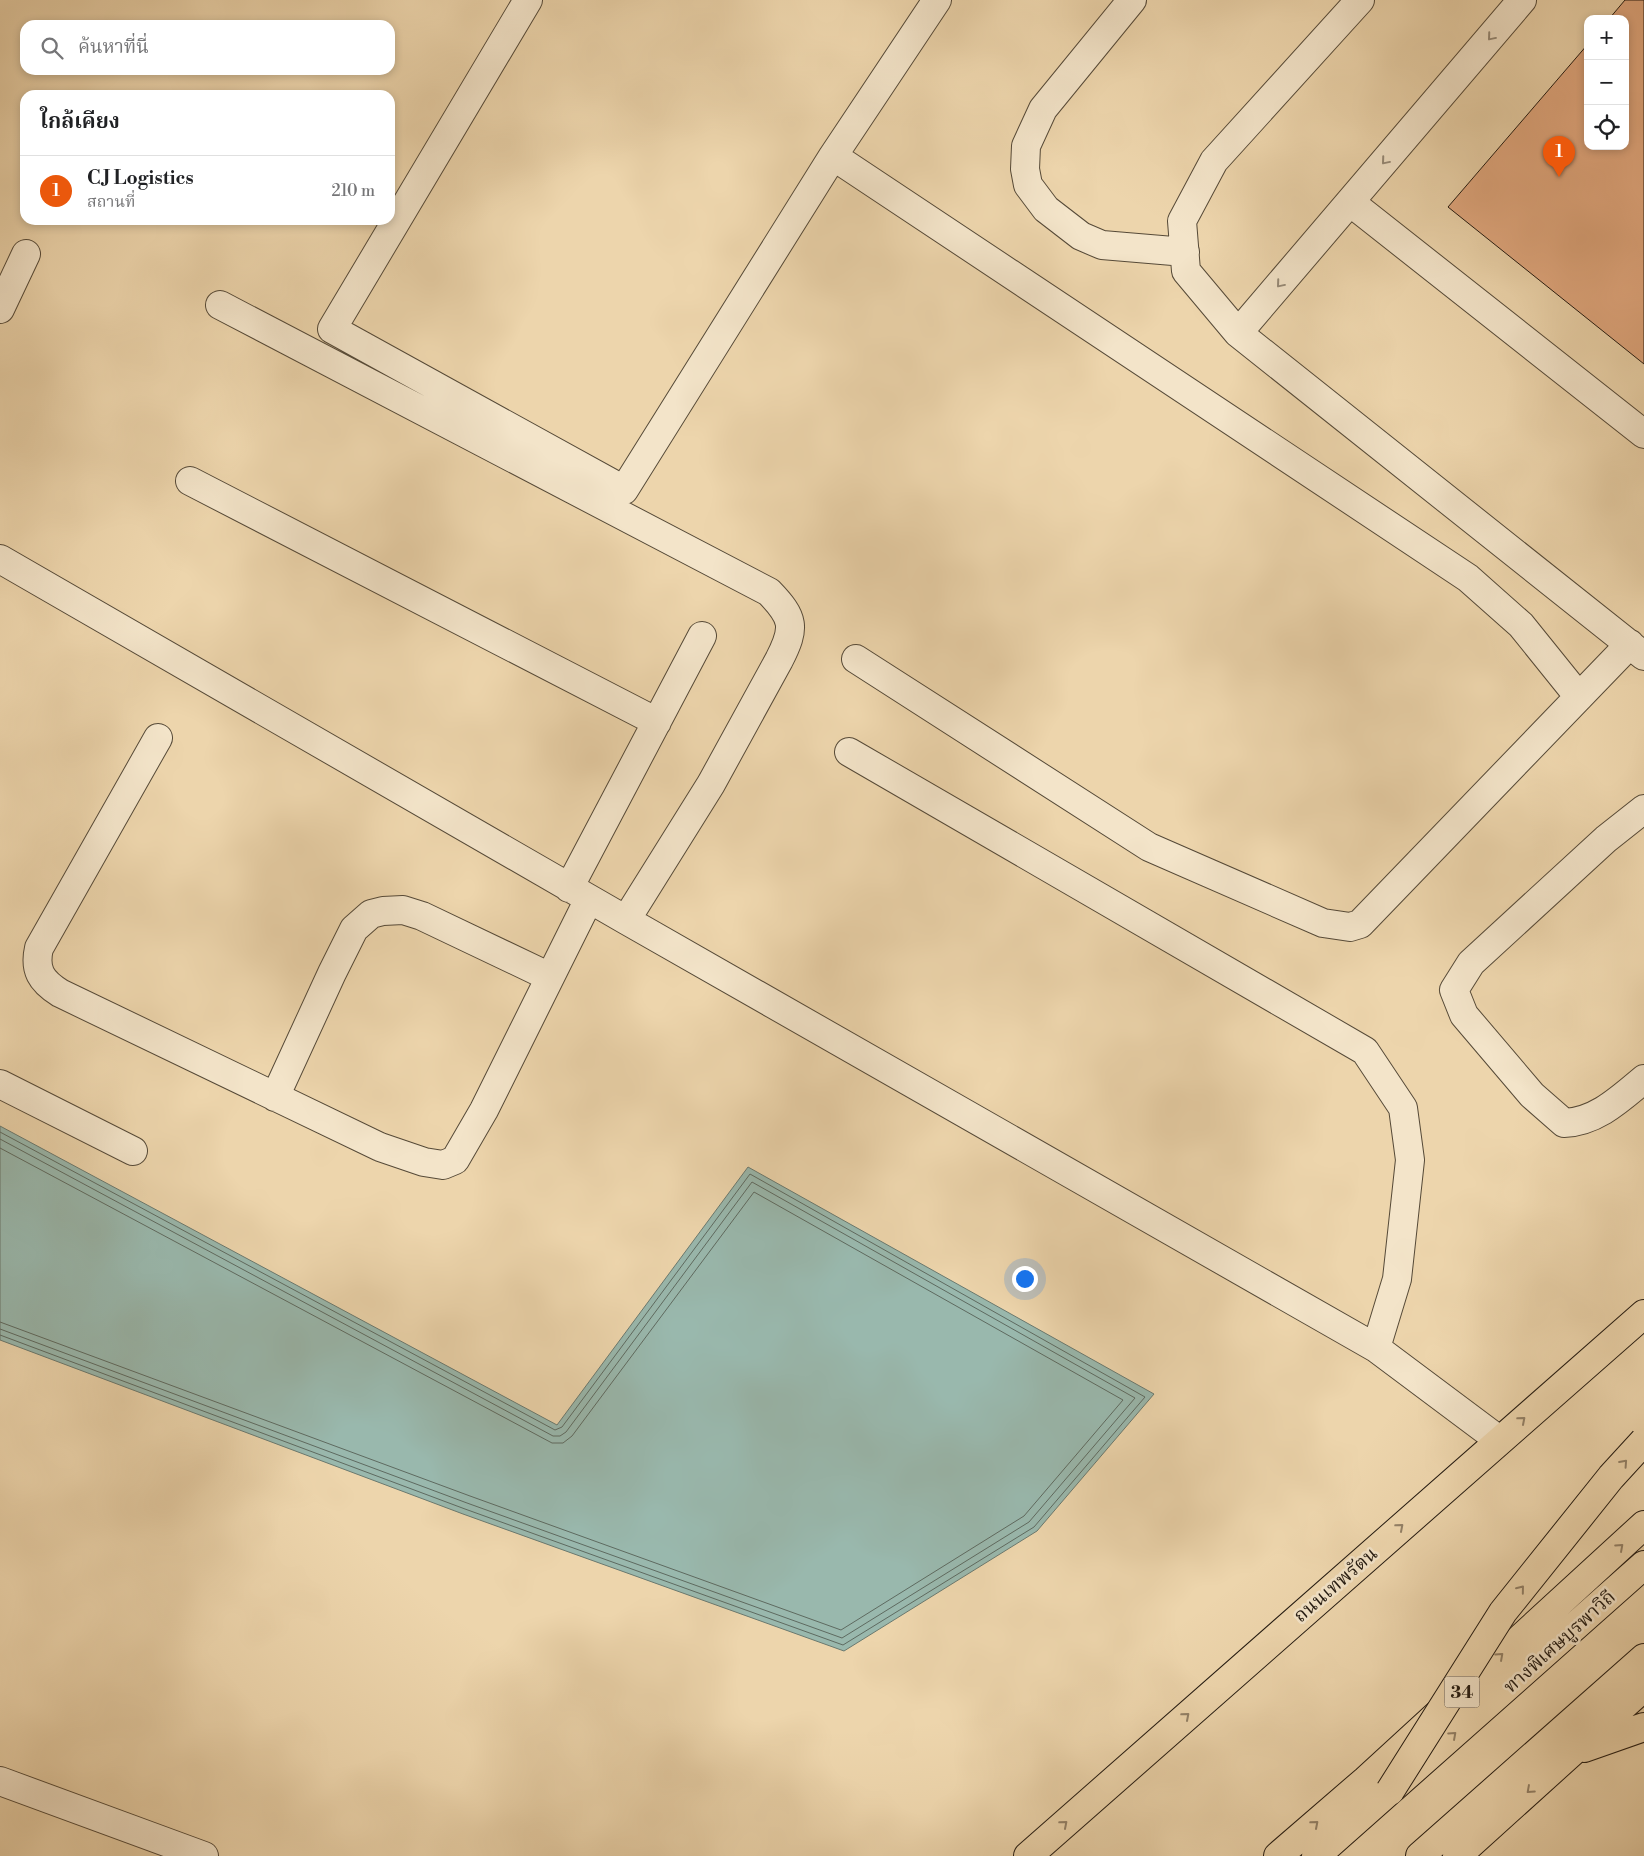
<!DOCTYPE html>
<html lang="th">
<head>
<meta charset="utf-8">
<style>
	body { margin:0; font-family:"Libre Bodoni","Noto Serif Thai",serif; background:#f6f6f6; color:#202124 }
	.controls { position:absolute; right:15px; top:15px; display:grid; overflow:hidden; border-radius:10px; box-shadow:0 2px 8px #0003 }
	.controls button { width:45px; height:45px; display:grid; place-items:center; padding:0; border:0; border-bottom:1px solid #e0e0e0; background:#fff; color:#202124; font:25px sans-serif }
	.you { position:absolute; left:1024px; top:1278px; width:18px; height:18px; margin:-12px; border:4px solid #fff; border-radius:50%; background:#1a73e8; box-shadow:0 0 0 8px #1a73e833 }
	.badge { display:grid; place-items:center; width:32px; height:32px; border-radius:50%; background:#ea580c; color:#fff; font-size:16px; font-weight:700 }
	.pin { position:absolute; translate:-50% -41px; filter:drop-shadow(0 1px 2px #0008) }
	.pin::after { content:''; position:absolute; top:26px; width:18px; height:15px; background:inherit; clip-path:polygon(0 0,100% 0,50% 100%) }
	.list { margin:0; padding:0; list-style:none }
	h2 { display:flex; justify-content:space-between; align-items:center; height:65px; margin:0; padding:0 20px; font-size:21px }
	h2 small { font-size:16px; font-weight:400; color:#757577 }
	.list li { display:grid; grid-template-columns:32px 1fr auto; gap:15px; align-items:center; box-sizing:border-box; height:70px; padding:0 20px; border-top:1px solid #e0e0e0 }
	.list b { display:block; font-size:19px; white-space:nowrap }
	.list p { margin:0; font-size:16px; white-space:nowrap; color:#757577 }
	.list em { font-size:16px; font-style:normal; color:#757577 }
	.icon { flex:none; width:28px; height:28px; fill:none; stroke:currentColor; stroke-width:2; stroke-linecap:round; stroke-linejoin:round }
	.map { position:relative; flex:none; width:1644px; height:1856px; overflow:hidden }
	.search { position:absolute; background:#fff; box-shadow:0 2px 8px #0003; left:20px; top:20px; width:375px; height:55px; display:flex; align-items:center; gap:12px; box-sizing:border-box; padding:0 18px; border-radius:15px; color:#757577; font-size:19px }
	.panel { position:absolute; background:#fff; box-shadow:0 2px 8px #0003; left:20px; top:90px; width:375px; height:135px; border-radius:15px }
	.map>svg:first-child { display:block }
	.water { fill:#99b8ad; stroke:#6a796f }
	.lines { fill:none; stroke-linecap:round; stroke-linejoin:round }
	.shore { stroke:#5e6a60; stroke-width:1 }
	.building { fill:#e2a980; stroke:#241b12 }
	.minor-casing { stroke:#564a38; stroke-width:30 }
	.major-casing { stroke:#241b12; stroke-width:30 }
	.highway-casing { stroke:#241b12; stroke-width:30 }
	.minor { stroke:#f3e4c9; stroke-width:28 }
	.major { stroke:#edd5ac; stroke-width:28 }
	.highway { stroke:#edd5ac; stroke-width:28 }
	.highway-bridge-casing { stroke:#241b12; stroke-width:30; stroke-linecap:butt }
	.highway-bridge { stroke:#edd5ac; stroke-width:28 }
	.oneway { stroke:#968a77 }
	.oneway2 { stroke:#938167 }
	.labels { text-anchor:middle; stroke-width:5; stroke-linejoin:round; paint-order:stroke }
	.shield { fill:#f3e4c9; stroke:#625749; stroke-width:1 }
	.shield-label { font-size:18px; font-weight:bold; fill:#241b12 }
	.street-label { font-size:19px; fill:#241b12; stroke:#f3e4c9 }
</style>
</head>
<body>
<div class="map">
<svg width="1644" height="1856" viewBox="0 0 1644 1856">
	<rect width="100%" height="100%" fill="#edd5ac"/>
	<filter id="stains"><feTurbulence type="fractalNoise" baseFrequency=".004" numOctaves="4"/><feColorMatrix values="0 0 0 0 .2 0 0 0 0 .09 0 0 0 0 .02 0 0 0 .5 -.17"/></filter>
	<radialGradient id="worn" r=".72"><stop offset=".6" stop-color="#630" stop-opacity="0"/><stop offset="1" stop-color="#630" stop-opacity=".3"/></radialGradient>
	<!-- water -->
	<path class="water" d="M0 1126 557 1425 748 1167 1154 1394 1037 1531 844 1651 463 1514 0 1340Z"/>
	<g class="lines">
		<!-- shore -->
		<path class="shore" d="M0 1132 555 1430 562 1427 750 1174 1145 1397 1034 1527 843 1645 465 1509 0 1335
			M0 1139 553 1436H560L566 1432 752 1182 1135 1398 1029 1522 842 1638 467 1503 0 1329
			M0 1148 552 1443H563L572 1436 754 1192 1123 1400 1024 1516 841 1630 470 1496 0 1322"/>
	</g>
	<!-- building -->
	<path class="building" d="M1625 0H1644V364L1448 207 1588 44V146H1625V19H1609Z"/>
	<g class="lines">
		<defs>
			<path id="minor" d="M528 0 332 329 624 490 833 156 937 0
				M1132 0 1043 109 1026 146 1025 169 1028 185 1046 209 1081 236 1102 245 1185 252
				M1360 0 1214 161 1182 221 1186 271 1238 333 1644 656
				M833 156 1468 578 1521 625 1579 697
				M1350 202 1644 434
				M220 305 769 592C794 618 796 627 779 660L711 784 626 920
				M0 309 26 254
				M1238 333 1522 0
				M190 481 657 722
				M0 559 626 920 1376 1348 1499 1440
				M856 659 1149 847 1323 923 1350 927 1360 924 1630 644
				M158 738 39 948C34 970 41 981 60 993L380 1147 424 1162 443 1165 455 1160 484 1110 589 899
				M849 752 1365 1051 1403 1108 1410 1160 1397 1279 1376 1348
				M1644 809 1606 839 1471 963 1454 990 1464 1015 1532 1095 1564 1123C1596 1122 1620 1099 1644 1079
				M569 888 702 636
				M0 1084 133 1151
				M275 1097 332 973 354 929 371 914 383 911 403 910 422 916 550 977
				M0 1781 204 1856"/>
			<path id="major" d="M1028 1856 1644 1314"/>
			<path id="highway" d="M1584 1748 1644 1727
				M1278 1856 1366 1780 1644 1525
				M1316 1856 1644 1565
				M1420 1856 1644 1658
				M1457 1856 1644 1687"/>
		</defs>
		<!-- minor casing -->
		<use href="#minor" class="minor-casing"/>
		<!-- major casing -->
		<use href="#major" class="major-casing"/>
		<!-- highway casing -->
		<use href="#highway" class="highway-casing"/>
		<!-- minor -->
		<use href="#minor" class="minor"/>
		<!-- major -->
		<use href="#major" class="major"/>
		<!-- highway -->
		<use href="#highway" class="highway"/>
		<defs>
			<path id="highway-bridge" d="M1390 1791 1503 1612 1611 1477 1644 1441"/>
		</defs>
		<!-- highway-bridge casing -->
		<use href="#highway-bridge" class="highway-bridge-casing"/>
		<!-- highway-bridge -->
		<use href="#highway-bridge" class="highway-bridge"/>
	</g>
	<!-- one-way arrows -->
	<defs><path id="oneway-chevron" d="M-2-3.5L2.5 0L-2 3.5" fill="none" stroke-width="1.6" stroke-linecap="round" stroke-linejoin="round" transform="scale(1.25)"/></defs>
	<g class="oneway">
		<use href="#oneway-chevron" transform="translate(1491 37) rotate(130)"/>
		<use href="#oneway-chevron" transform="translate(1385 161) rotate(130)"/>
		<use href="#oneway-chevron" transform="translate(1280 284) rotate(130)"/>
	</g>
	<g class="oneway2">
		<use href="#oneway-chevron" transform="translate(1522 1420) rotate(-41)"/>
		<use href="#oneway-chevron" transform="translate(1624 1463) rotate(-48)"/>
		<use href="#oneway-chevron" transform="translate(1400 1527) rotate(-41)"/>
		<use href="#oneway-chevron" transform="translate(1620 1547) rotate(-42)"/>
		<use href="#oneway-chevron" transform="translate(1521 1589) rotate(-51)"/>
		<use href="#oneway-chevron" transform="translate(1500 1656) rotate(-42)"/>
		<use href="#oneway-chevron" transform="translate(1186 1716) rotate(-41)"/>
		<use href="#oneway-chevron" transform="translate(1453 1735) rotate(-42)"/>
		<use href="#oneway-chevron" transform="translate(1530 1790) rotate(138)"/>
		<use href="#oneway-chevron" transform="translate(1064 1824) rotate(-41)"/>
		<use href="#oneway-chevron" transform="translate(1315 1824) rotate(-41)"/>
	</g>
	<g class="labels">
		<!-- shield labels -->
		<rect class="shield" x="1444.5" y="1676.5" width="35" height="31" rx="4"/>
		<g class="shield-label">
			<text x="1462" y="1698">34</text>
		</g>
		<!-- street labels -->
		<g class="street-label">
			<text transform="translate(1335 1584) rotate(-41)" y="7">ถนนเทพรัตน</text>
			<text transform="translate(1559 1641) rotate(-42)" y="7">ทางพิเศษบูรพาวิถี</text>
		</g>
	</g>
	<rect width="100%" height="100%" filter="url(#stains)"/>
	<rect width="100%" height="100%" fill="url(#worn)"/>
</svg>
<div class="controls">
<button>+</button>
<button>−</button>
<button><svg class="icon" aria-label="locate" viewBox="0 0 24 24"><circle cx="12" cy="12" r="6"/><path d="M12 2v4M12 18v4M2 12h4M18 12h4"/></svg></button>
</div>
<div class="you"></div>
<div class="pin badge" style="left:1559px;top:177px">1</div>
<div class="search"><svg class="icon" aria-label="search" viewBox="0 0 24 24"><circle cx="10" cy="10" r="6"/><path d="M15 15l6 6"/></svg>ค้นหาที่นี่</div>
<section class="panel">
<h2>ใกล้เคียง<small></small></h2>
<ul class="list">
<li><span class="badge">1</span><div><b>CJ Logistics</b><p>สถานที่</p></div><em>210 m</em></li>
</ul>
</section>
</div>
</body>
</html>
